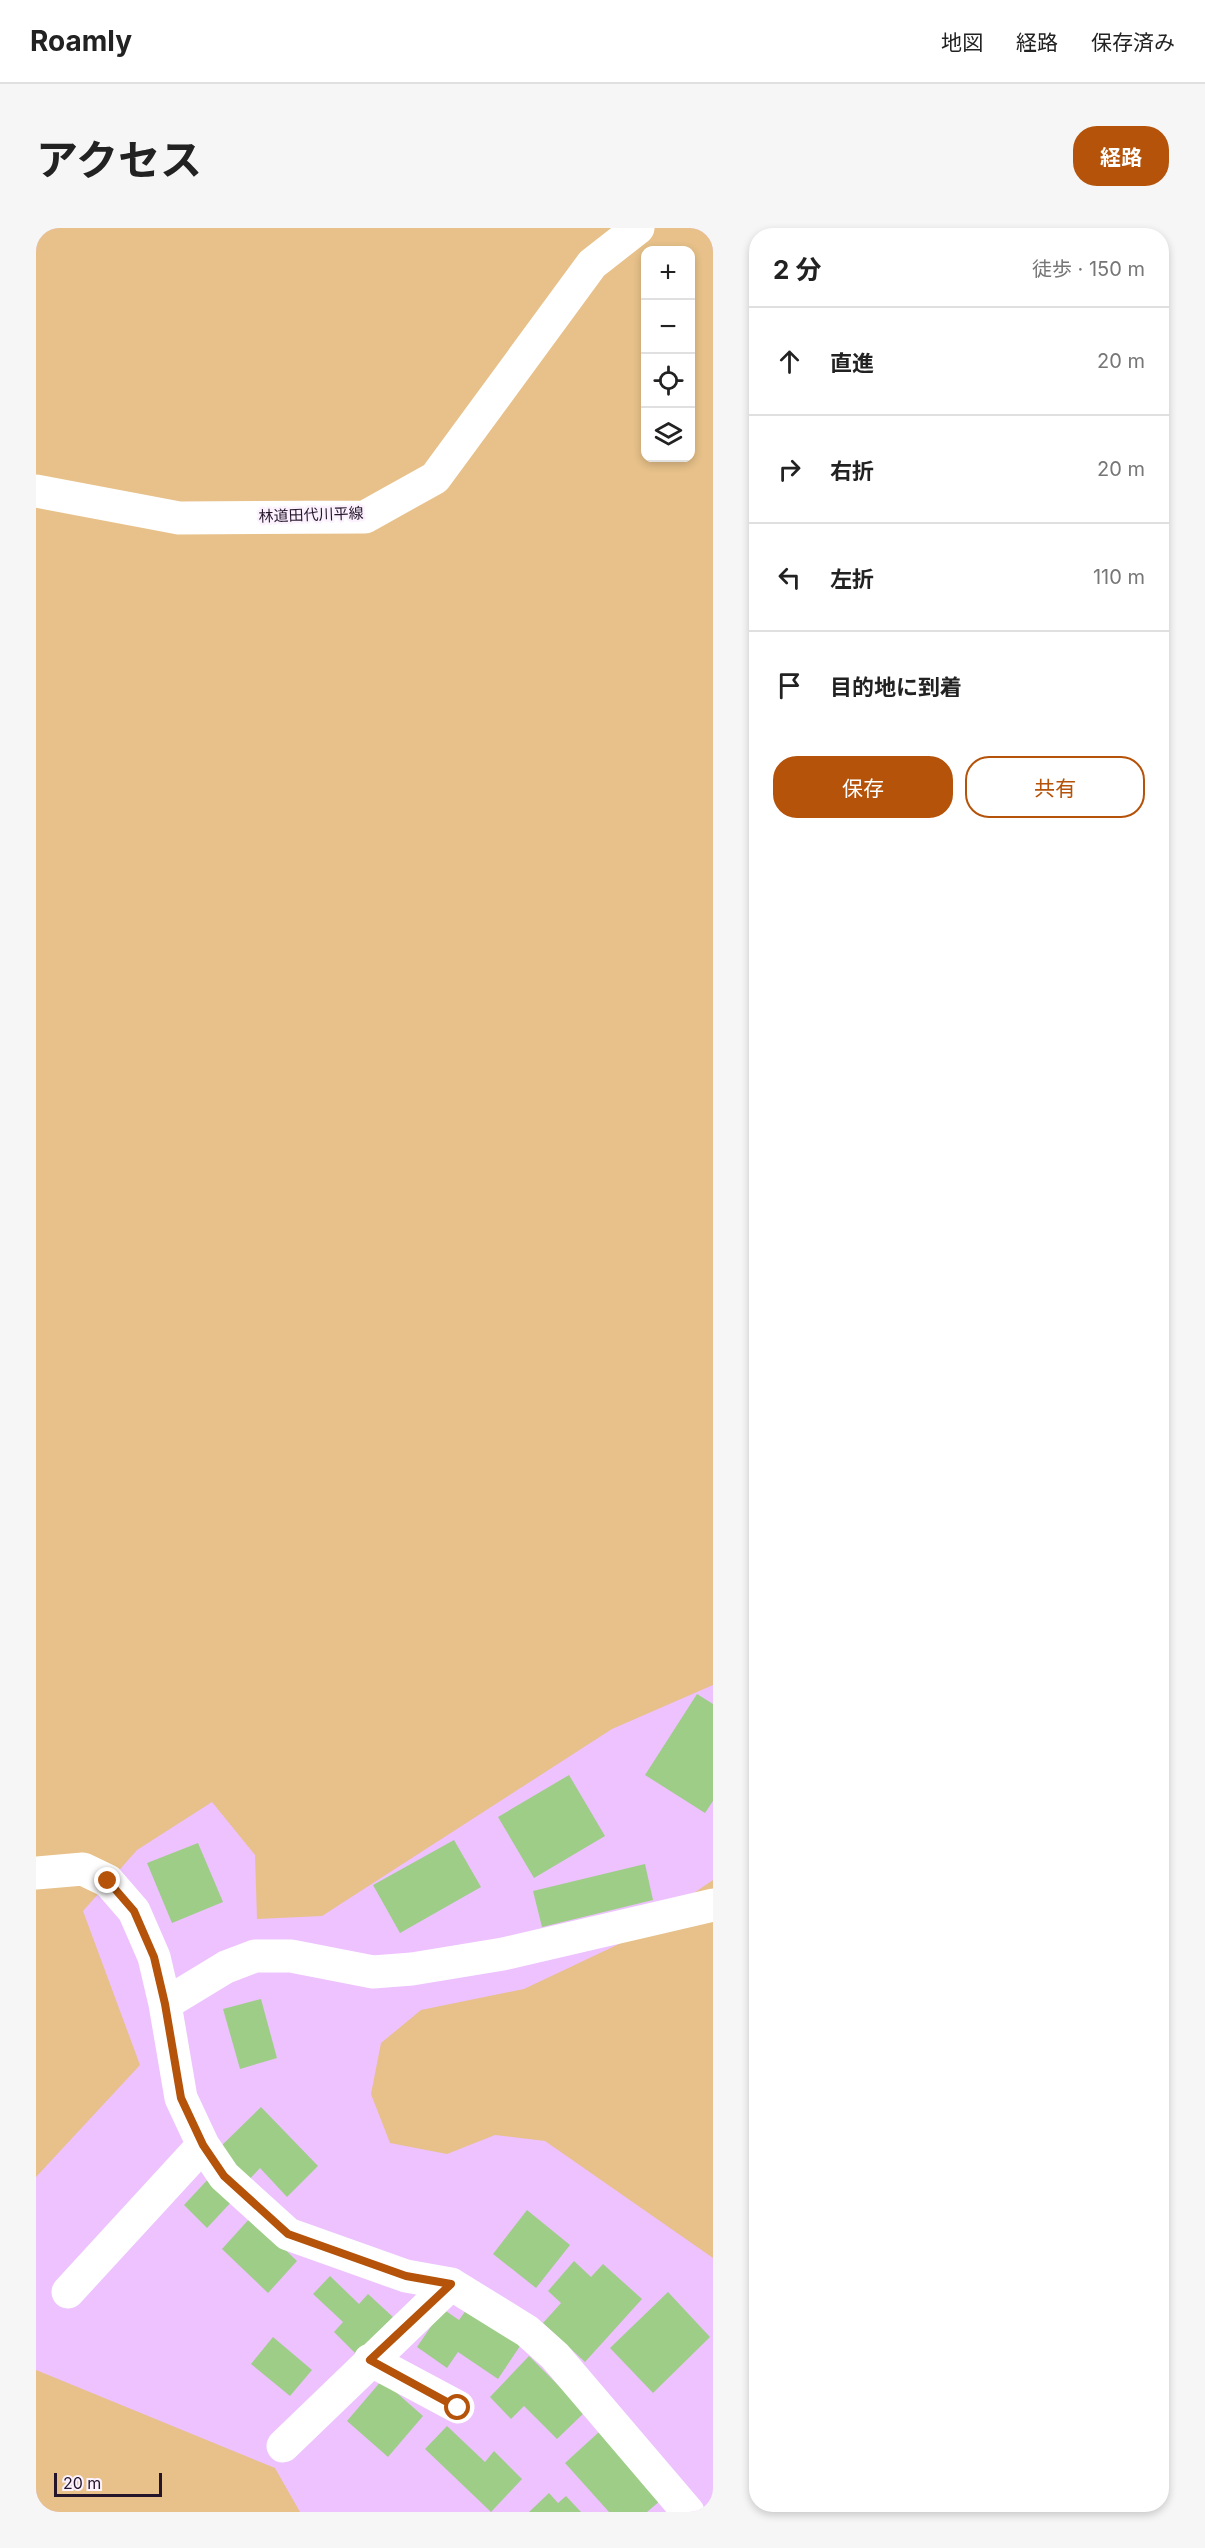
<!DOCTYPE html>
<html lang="ja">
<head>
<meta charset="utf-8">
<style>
	body { margin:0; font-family:Inter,"Noto Sans JP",sans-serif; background:#f6f6f6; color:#222 }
	.controls { position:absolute; right:18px; top:18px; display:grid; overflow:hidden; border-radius:12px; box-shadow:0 3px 9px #0003 }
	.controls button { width:54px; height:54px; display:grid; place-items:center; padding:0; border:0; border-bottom:2px solid #e0e0e0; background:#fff; color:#222; font:30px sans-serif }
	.scale { position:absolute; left:18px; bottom:15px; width:108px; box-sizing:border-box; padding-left:6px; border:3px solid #25152b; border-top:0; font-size:16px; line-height:21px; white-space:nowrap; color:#25152b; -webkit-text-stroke:4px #fbf2fe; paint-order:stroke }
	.stop { position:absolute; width:18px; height:18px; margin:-14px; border:4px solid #b45309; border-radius:50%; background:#fff }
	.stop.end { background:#b45309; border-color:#fff; box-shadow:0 2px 6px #0008 }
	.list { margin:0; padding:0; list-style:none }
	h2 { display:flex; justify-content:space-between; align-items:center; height:78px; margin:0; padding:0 24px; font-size:26px }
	h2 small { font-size:20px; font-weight:400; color:#767676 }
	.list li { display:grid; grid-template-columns:39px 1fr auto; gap:18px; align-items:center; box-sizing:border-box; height:108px; padding:0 24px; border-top:2px solid #e0e0e0 }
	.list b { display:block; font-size:22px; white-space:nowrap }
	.list em { font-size:20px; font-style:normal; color:#767676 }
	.actions { display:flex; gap:12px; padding:18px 24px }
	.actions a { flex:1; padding:14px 0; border:2px solid #b45309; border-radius:24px; text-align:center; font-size:21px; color:#b45309 }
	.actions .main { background:#b45309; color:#fff }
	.icon { flex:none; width:33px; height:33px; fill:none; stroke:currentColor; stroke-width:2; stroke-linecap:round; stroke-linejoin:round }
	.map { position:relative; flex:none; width:677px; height:2284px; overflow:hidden; border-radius:24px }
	header { display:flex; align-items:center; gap:36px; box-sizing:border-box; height:84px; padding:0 30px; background:#fff; border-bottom:2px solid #e0e0e0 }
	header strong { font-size:28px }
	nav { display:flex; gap:33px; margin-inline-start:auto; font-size:21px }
	.intro { display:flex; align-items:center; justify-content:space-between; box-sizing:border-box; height:144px; padding:0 36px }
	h1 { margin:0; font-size:42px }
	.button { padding:15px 27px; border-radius:24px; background:#b45309; color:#fff; font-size:21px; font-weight:700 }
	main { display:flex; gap:36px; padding:0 36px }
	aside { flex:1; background:#fff; border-radius:24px; box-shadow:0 3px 9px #0003 }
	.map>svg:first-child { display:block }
	.green { fill:#e7c189; fill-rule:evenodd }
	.building { fill:#9ecd88 }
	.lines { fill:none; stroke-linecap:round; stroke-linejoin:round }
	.street { stroke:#fff; stroke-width:33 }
	.route { stroke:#b45309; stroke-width:8 }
	.labels { text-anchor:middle; stroke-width:5; stroke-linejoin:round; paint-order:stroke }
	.street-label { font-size:15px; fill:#25152b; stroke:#fbf2fe }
</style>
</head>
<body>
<header>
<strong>Roamly</strong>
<nav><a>地図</a><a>経路</a><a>保存済み</a></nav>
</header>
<div class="intro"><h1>アクセス</h1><a class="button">経路</a></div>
<main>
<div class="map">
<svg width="677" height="2284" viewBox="0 0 677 2284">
	<rect width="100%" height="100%" fill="#edc2fe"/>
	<!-- green -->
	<path class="green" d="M0 0H677V1457L576 1501 286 1688 221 1691 219 1627 176 1574 101 1622 47 1683 104 1837 0 1949ZM610 22H654V230H610Z
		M677 1652V2030L509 1913 459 1907 411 1926 354 1915 335 1866 345 1815 385 1782 488 1761 583 1716Z
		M0 2142 239 2240 264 2284H0Z"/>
	<!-- building -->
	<path class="building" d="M661 1466 677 1476V1573L669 1585 609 1547Z
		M533 1547 569 1608 498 1650 462 1589Z
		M418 1612 445 1659 364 1705 337 1657Z
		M162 1615 187 1674 136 1695 111 1635Z
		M609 1636 617 1672 506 1699 497 1663Z
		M225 1771 241 1830 204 1841 187 1781Z
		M225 1879 282 1938 251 1969 224 1940 211 1954 181 1922Z
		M175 1948 198 1971 171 2000 148 1977Z
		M491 1982 534 2017 500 2060 457 2026Z
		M215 1989 261 2033 232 2065 186 2021Z
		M538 2033 555 2049 567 2036 606 2071 549 2134 507 2095 525 2075 512 2063Z
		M294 2048 323 2076 332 2066 357 2089 321 2127 298 2104 307 2094 277 2066Z
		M632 2064 674 2109 617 2165 574 2120Z
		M433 2078 486 2115 462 2151 422 2124 411 2140 381 2119 407 2081 423 2092Z
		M237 2109 276 2142 254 2168 215 2136Z
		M493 2128 549 2184 521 2211 488 2178 475 2191 454 2169Z
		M346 2152 387 2188 352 2229 311 2193Z
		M411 2198 449 2234 458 2223 486 2251 455 2284 389 2221Z
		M563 2204 625 2272 611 2284H573L529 2235Z
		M513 2265 522 2275 530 2268 545 2284H493Z"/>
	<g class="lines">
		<!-- street -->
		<path class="street" d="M0 263 143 290 329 289 399 250 556 36 602 0
			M0 1645 47 1641 72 1653 98 1683 118 1729 129 1776 145 1870 167 1917 188 1948 252 2006 370 2048 415 2056 491 2103 519 2128 652 2284
			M129 1776 190 1739 219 1728H255L337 1744 376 1741 467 1726 677 1677
			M32 2064 167 1917
			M334 2132 422 2179
			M247 2218 415 2056"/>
	</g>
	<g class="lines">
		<!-- route -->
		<path class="route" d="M72 1653 98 1683 118 1729 129 1776 145 1870 167 1917 188 1948 252 2006 370 2048 415 2056 334 2132 422 2180"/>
	</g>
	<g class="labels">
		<!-- street labels -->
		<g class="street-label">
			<text transform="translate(275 287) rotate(-2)" y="5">林道田代川平線</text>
		</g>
	</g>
</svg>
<div class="controls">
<button>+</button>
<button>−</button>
<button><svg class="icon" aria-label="locate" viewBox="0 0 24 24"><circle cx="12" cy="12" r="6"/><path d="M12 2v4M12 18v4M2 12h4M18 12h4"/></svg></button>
<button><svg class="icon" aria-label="layers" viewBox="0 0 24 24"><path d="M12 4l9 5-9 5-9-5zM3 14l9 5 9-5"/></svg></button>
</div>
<div class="scale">20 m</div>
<div class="stop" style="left:422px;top:2180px"></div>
<div class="stop end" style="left:72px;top:1653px"></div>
</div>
<aside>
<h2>2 分<small>徒歩 · 150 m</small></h2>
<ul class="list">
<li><svg class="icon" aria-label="ahead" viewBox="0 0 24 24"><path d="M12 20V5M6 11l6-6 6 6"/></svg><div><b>直進</b></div><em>20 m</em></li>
<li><svg class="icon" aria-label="right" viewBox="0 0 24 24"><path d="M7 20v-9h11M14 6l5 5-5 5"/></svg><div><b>右折</b></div><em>20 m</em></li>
<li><svg class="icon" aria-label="left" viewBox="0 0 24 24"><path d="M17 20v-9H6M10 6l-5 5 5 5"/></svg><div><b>左折</b></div><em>110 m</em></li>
<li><svg class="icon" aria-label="arrive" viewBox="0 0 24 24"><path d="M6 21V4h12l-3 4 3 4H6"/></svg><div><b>目的地に到着</b></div></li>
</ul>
<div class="actions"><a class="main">保存</a><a>共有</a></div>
</aside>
</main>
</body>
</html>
